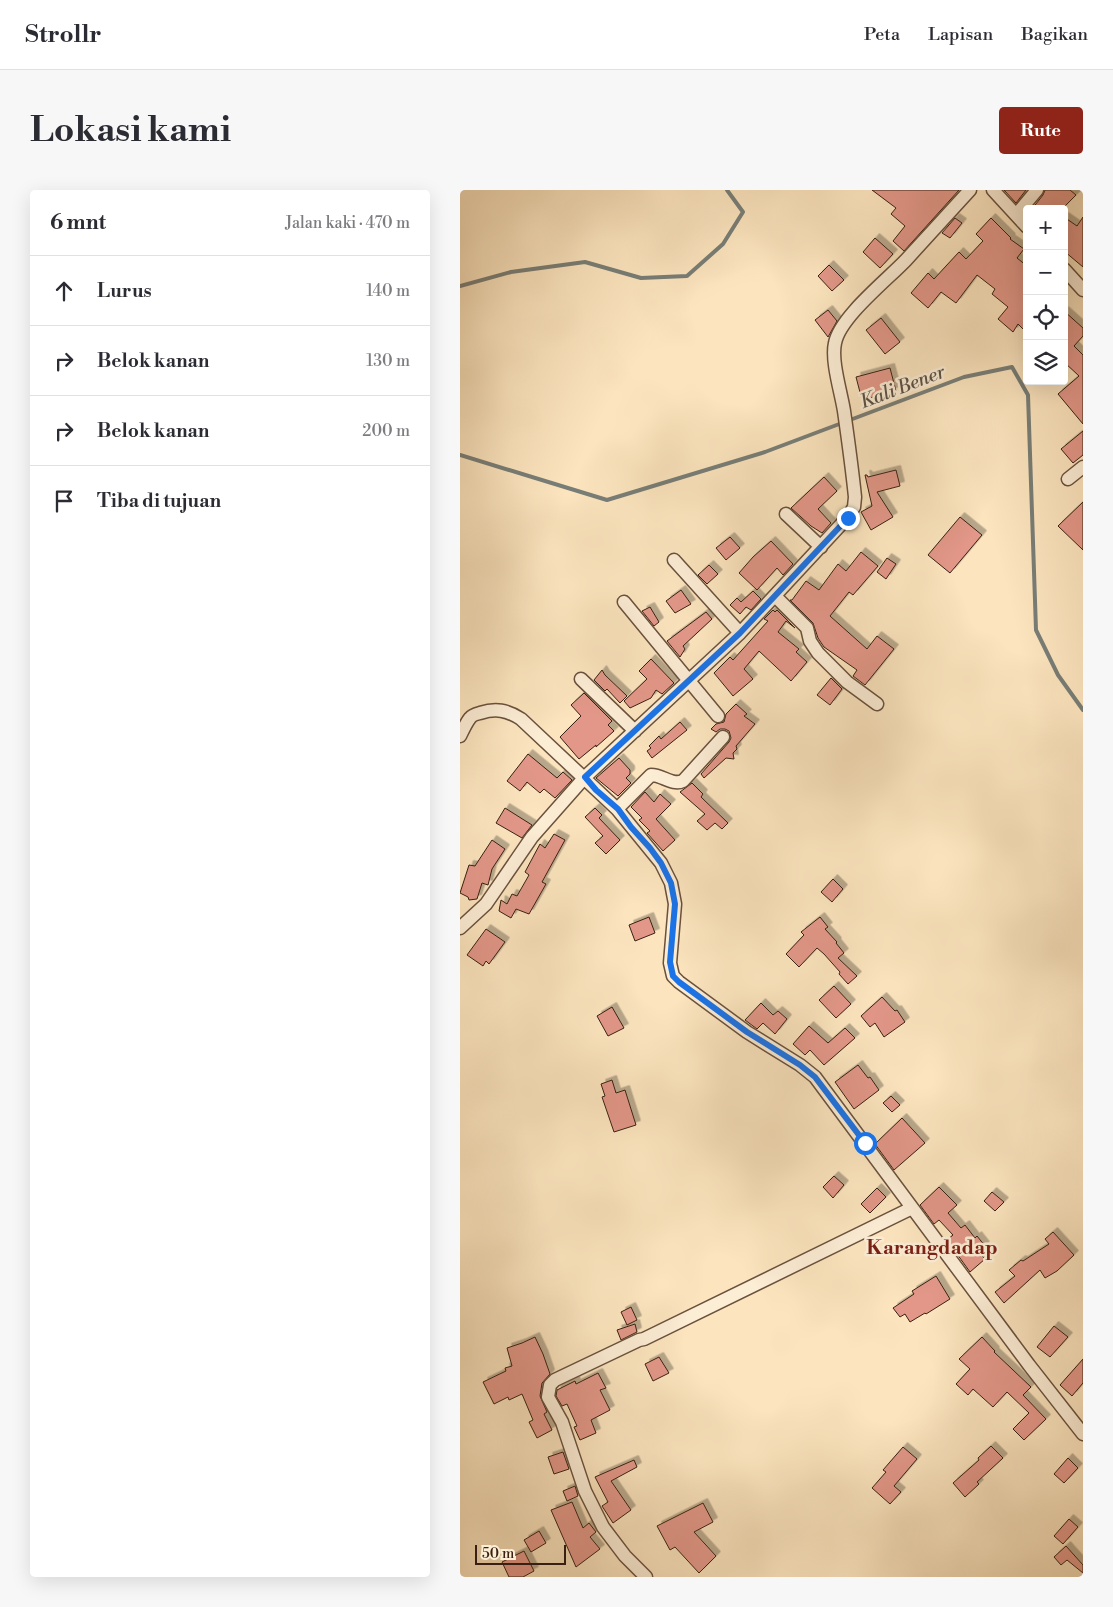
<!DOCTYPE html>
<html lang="id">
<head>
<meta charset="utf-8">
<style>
	body { margin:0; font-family:"Libre Bodoni",serif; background:#f7f7f7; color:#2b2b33 }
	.controls { position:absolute; right:15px; top:15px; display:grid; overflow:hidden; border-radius:5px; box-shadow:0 5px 20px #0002 }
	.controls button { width:45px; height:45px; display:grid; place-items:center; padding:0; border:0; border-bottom:1px solid #e1e1e2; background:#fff; color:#2b2b33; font:25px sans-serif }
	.scale { position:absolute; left:15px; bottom:12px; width:91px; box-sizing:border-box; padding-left:5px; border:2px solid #392012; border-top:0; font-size:14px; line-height:18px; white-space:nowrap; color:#392012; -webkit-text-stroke:4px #fcedd5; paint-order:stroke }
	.stop { position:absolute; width:15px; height:15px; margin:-11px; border:4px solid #1a73e8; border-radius:50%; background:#fff }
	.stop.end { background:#1a73e8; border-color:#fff; box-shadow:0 1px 5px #0008 }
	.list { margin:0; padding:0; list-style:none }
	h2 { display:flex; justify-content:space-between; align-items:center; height:65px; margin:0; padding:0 20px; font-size:21px }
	h2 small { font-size:16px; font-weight:400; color:#7c7c81 }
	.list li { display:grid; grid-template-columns:32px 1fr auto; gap:15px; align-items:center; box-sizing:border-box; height:70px; padding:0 20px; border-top:1px solid #e1e1e2 }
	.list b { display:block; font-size:19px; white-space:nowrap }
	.list em { font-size:16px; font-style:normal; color:#7c7c81 }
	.icon { flex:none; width:28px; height:28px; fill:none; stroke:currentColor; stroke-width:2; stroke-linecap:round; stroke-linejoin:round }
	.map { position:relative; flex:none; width:623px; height:1387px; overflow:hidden; border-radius:5px }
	header { display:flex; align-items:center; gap:30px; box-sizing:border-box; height:70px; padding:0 25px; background:#fff; border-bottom:1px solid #e1e1e2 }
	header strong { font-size:24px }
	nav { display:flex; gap:28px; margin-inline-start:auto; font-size:18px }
	.intro { display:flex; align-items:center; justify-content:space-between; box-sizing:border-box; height:120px; padding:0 30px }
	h1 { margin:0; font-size:35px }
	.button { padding:12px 22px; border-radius:5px; background:#8f2418; color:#fff; font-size:18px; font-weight:700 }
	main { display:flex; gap:30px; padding:0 30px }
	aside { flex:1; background:#fff; border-radius:5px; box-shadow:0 5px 20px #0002 }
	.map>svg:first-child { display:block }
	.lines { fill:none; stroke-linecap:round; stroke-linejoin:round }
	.stream { stroke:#787e77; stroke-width:4 }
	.building { fill:#e29788; stroke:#392012; filter:url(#shadow) }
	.minor-casing { stroke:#6a513d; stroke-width:15 }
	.minor { stroke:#fcedd5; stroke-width:12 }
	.route { stroke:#1a73e8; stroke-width:6 }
	.labels { text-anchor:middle; stroke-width:5; stroke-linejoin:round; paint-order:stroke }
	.water-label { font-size:19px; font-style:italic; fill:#584f45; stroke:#fcedd5 }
	.quarter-label { font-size:20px; font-weight:bold; fill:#7a1f14; stroke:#fcedd5 }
</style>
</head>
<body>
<header>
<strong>Strollr</strong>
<nav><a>Peta</a><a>Lapisan</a><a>Bagikan</a></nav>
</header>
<div class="intro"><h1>Lokasi kami</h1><a class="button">Rute</a></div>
<main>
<aside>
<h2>6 mnt<small>Jalan kaki · 470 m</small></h2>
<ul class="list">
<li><svg class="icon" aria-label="ahead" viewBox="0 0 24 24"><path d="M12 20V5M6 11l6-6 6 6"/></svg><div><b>Lurus</b></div><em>140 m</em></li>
<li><svg class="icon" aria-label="right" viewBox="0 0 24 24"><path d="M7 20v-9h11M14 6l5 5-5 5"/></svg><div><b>Belok kanan</b></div><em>130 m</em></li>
<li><svg class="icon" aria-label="right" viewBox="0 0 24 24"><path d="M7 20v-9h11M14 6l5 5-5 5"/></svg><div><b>Belok kanan</b></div><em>200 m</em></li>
<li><svg class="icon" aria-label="arrive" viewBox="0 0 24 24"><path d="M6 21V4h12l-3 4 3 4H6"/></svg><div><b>Tiba di tujuan</b></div></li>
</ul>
</aside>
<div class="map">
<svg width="623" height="1387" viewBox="0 0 623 1387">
	<defs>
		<filter id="shadow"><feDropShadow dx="4.5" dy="-4.5" stdDeviation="0" flood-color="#0004"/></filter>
	</defs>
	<rect width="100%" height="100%" fill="#fbe4be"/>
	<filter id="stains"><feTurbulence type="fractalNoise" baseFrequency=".004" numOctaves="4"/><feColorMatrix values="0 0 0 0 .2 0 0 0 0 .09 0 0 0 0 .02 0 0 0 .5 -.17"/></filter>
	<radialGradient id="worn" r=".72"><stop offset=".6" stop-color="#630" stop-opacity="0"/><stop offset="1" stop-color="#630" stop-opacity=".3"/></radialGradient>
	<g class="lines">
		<!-- stream -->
		<path class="stream" d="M0 96 51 82 125 72 181 88 227 86 263 54 283 22 267 0
			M0 265 147 310 305 262 504 187 552 177 568 205 576 440 598 485 623 520"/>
	</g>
	<!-- building -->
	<path class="building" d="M412 0H499L444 61 433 51 445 36 431 24 436 18Z
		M544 0H566L556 13Z
		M585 0H610L616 5 602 19H572L583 5Z
		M604 27 617 36 623 27V77L604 61Z
		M495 28 502 33 490 48 482 43Z
		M531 28 551 48 550 49 564 59 557 68 567 76V143L558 134 553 142 538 129 548 117 532 104 535 99 517 85 496 113 481 102 468 118 451 103 468 83 474 89 499 62 506 69 523 51 516 44Z
		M415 48 433 64 420 78 403 62Z
		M369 75 384 90 372 101 358 86Z
		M368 120 377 131 368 147 355 130Z
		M604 121 623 138V146L614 156 623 165V234L598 204 619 186 604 172Z
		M421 128 440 152 425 164 406 140Z
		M430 178 436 201 402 210 396 187Z
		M623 241V265L613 273 601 259Z
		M436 280 440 296 417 302 433 327 411 340 401 322 412 316 405 285H407L408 287Z
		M364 287 377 301 358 319 371 333 362 343 351 336 331 318Z
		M623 312V360L598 336Z
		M500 327 522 345 490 383 468 365Z
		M270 347 280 358 266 370 256 358Z
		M311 351 333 374 323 385 317 378 297 400 279 383 293 367Z
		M401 362 418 376 393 405 389 402 370 426 407 459 417 446 434 459 405 495 393 486 397 480 364 457 358 448 353 433 330 410H332L346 391 359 400 378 374 386 381Z
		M427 368 436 374 426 389 417 382Z
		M249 375 258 384 247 394 238 385Z
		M221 400 231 414 215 423 206 411Z
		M293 401 301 409 291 420 286 417 280 424 270 415 277 408 281 412Z
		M190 417 199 432 194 436 182 421Z
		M313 420 315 422 317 420 335 438 326 431 318 442 339 459 336 462 347 472 331 491 299 461 284 479 293 489 273 506 254 483 270 467 273 470 308 431 304 429Z
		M246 422 252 429 223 456 225 459 220 467 207 451Z
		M191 469 214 493 202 504 196 500 191 508 170 518 164 511 187 489 179 481Z
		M142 480 145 485 167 506 160 513 147 499 145 501 134 490Z
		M371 488 382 499 370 515 357 505Z
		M124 503 152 531 148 535 154 541 136 557V555L119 569 100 547 121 526 111 515Z
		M276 514 287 524 284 526 295 534 276 556 277 559 273 563 274 569 266 568 244 588 241 584 269 552 271 548 269 541 265 539H260L256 542 251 539 256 534 264 532 266 524Z
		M220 532 227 540 192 568 187 561 191 558 189 556 199 546 201 549Z
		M68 564 97 588 103 582 112 590 95 608 84 599 80 603 67 592 60 601 47 591Z
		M159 568 170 580V584L166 588 171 593 158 606 136 588Z
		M232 593 243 604 241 607 268 633 262 639 255 633 247 640 237 631 245 624 220 602Z
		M185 602 194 612 200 604 211 614 196 629 215 650 203 661 187 643 190 641 179 630 182 628 171 617Z
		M45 618 72 635 62 648 36 633Z
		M135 618 142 625 139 628 160 650 146 664 135 653 143 646 125 627Z
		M94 644 105 650 82 692 86 694 69 724 56 719 51 728 39 721 41 710 47 714 52 704 57 706 69 685 65 682 80 654 85 658Z
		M32 650 45 659 32 679 28 695 22 693 17 709 9 710 8 707 0 703 9 675 15 676Z
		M373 689 383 699 372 712 361 702Z
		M189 727 195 743 175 751 169 735Z
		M360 727 368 737 365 739 377 752 376 753 384 763 378 768 397 786 388 794 379 784 380 782 364 764 357 758 339 777 326 764 344 745 341 742Z
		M26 739 45 752 29 774 26 771 23 776 7 765Z
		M374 796 391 814 376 828 359 810Z
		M422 807 435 821 437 820 445 832 424 847 415 833 410 837 401 826Z
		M301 813 313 825 318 821 327 829 315 844 303 833 297 839 285 830Z
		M152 817 164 838 148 846 137 826Z
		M349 836 368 853 385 838 395 848 364 875 350 860 345 865 333 854Z
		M398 875 408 888 410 887 419 900 394 919 375 892Z
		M152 890 156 903 165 900 176 935 154 942 142 907 145 906 141 894Z
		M431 906 440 915 432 922 423 913Z
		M442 928 465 953 434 980 415 954Z
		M374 986 384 995 373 1008 363 997Z
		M479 997 497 1015 488 1023 501 1038 505 1035 515 1048 517 1046 525 1056 518 1062 525 1069 510 1082 487 1050 493 1045 479 1030 474 1034 460 1015Z
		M417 998 426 1007 410 1023 401 1014Z
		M532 1002 544 1012 535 1021 524 1011Z
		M593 1042 614 1065 597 1081 585 1088 580 1080 544 1113 535 1102 555 1086 549 1080 561 1070 563 1071 589 1054 585 1049Z
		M476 1086 490 1109 466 1124 465 1123 450 1132 445 1124 440 1127 433 1118 454 1104 452 1101Z
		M171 1117 177 1130 167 1135 161 1122Z
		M175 1134 177 1142 161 1150 157 1140Z
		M594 1136 608 1147 590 1167 577 1157Z
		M75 1147 83 1164 90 1184 82 1193 80 1206 87 1222 84 1224 92 1240 77 1248 69 1232 73 1230 62 1204 49 1210 48 1207 34 1214 23 1192 46 1181 45 1178 52 1176 47 1158 62 1153Z
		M522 1147 535 1161 534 1162 571 1197 563 1205 586 1229 564 1250 553 1239 569 1223 547 1202 533 1217 513 1199 508 1205 496 1194 510 1179 499 1169Z
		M199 1167 209 1183 193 1191 185 1174Z
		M623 1169V1193L612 1206 600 1195Z
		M138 1183 146 1198 140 1200 150 1220 131 1230 136 1243 120 1250 114 1237 117 1236 107 1214 102 1216 96 1206 97 1200 115 1191 116 1194Z
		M531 1256 543 1268 517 1292 519 1294 505 1307 493 1293 519 1270 518 1268Z
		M443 1257 457 1269 434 1296 441 1302 430 1314 412 1298 426 1282 423 1280Z
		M103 1262 109 1279 94 1284 88 1267Z
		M608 1268 618 1278 604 1293 594 1284Z
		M174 1270 177 1277 151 1291 171 1320 153 1333 142 1316 148 1312 135 1287Z
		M115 1296 118 1306 107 1311 103 1301Z
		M112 1312 123 1338 129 1333 136 1342 130 1347 140 1359 116 1377 91 1320Z
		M243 1313 253 1332 234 1342 256 1366 239 1383 215 1357 210 1360 197 1336Z
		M609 1329 618 1337 603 1354 594 1346Z
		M79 1341 86 1353 71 1362 64 1350Z
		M606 1356 623 1375V1383L607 1370 601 1375 594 1367Z
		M64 1361 74 1381 63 1387H49L42 1372Z"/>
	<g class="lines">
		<defs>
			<path id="minor" d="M533 0 567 37
				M556 25 577 0
				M604 79 623 100
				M608 289 623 277
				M326 324 361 357
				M214 370 280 443
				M315 406 347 438 350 451 358 463 387 492 417 514
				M164 412 258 526
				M121 489 175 541
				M0 546C3 540 6 533 10 528 12 525 16 524 20 523 36 518 47 520 61 529L157 619 201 673 211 693 215 714 210 773 213 786 219 792 287 842 340 875 355 887 569 1175 623 1244
				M157 619 191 585C203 585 212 596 223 591L263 547
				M0 738 26 714 72 647 125 587 280 443 388 327 394 317 395 307C392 278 388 249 384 221 381 202 371 171 375 153 380 127 427 90 446 70 467 47 489 23 510 0
				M186 1387 165 1366 143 1337 125 1301 102 1232 88 1207 90 1195 95 1190 179 1150 184 1149 452 1018"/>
		</defs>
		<!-- minor casing -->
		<use href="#minor" class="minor-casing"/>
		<!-- minor -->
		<use href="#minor" class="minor"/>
	</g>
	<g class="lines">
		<!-- route -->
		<path class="route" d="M388 328 280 443 125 587 136 600 158 619 171 637 190 658 201 673 211 693 215 714 210 772 213 786 219 792 287 842 340 875 355 887 405 953"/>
	</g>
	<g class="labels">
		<!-- water labels -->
		<g class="water-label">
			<text transform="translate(442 196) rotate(-21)" y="7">Kali Bener</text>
		</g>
		<!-- quarter labels -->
		<g class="quarter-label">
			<text x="472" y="1064">Karangdadap</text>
		</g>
	</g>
	<rect width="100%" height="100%" filter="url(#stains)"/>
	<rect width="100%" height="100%" fill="url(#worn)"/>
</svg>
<div class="controls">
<button>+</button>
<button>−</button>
<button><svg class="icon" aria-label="locate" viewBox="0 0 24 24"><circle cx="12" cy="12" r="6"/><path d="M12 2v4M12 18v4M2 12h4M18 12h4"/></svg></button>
<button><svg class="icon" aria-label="layers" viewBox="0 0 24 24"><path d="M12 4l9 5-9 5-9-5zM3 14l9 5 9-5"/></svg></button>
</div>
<div class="scale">50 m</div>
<div class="stop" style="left:405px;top:953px"></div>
<div class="stop end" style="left:388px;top:328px"></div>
</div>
</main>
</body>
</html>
